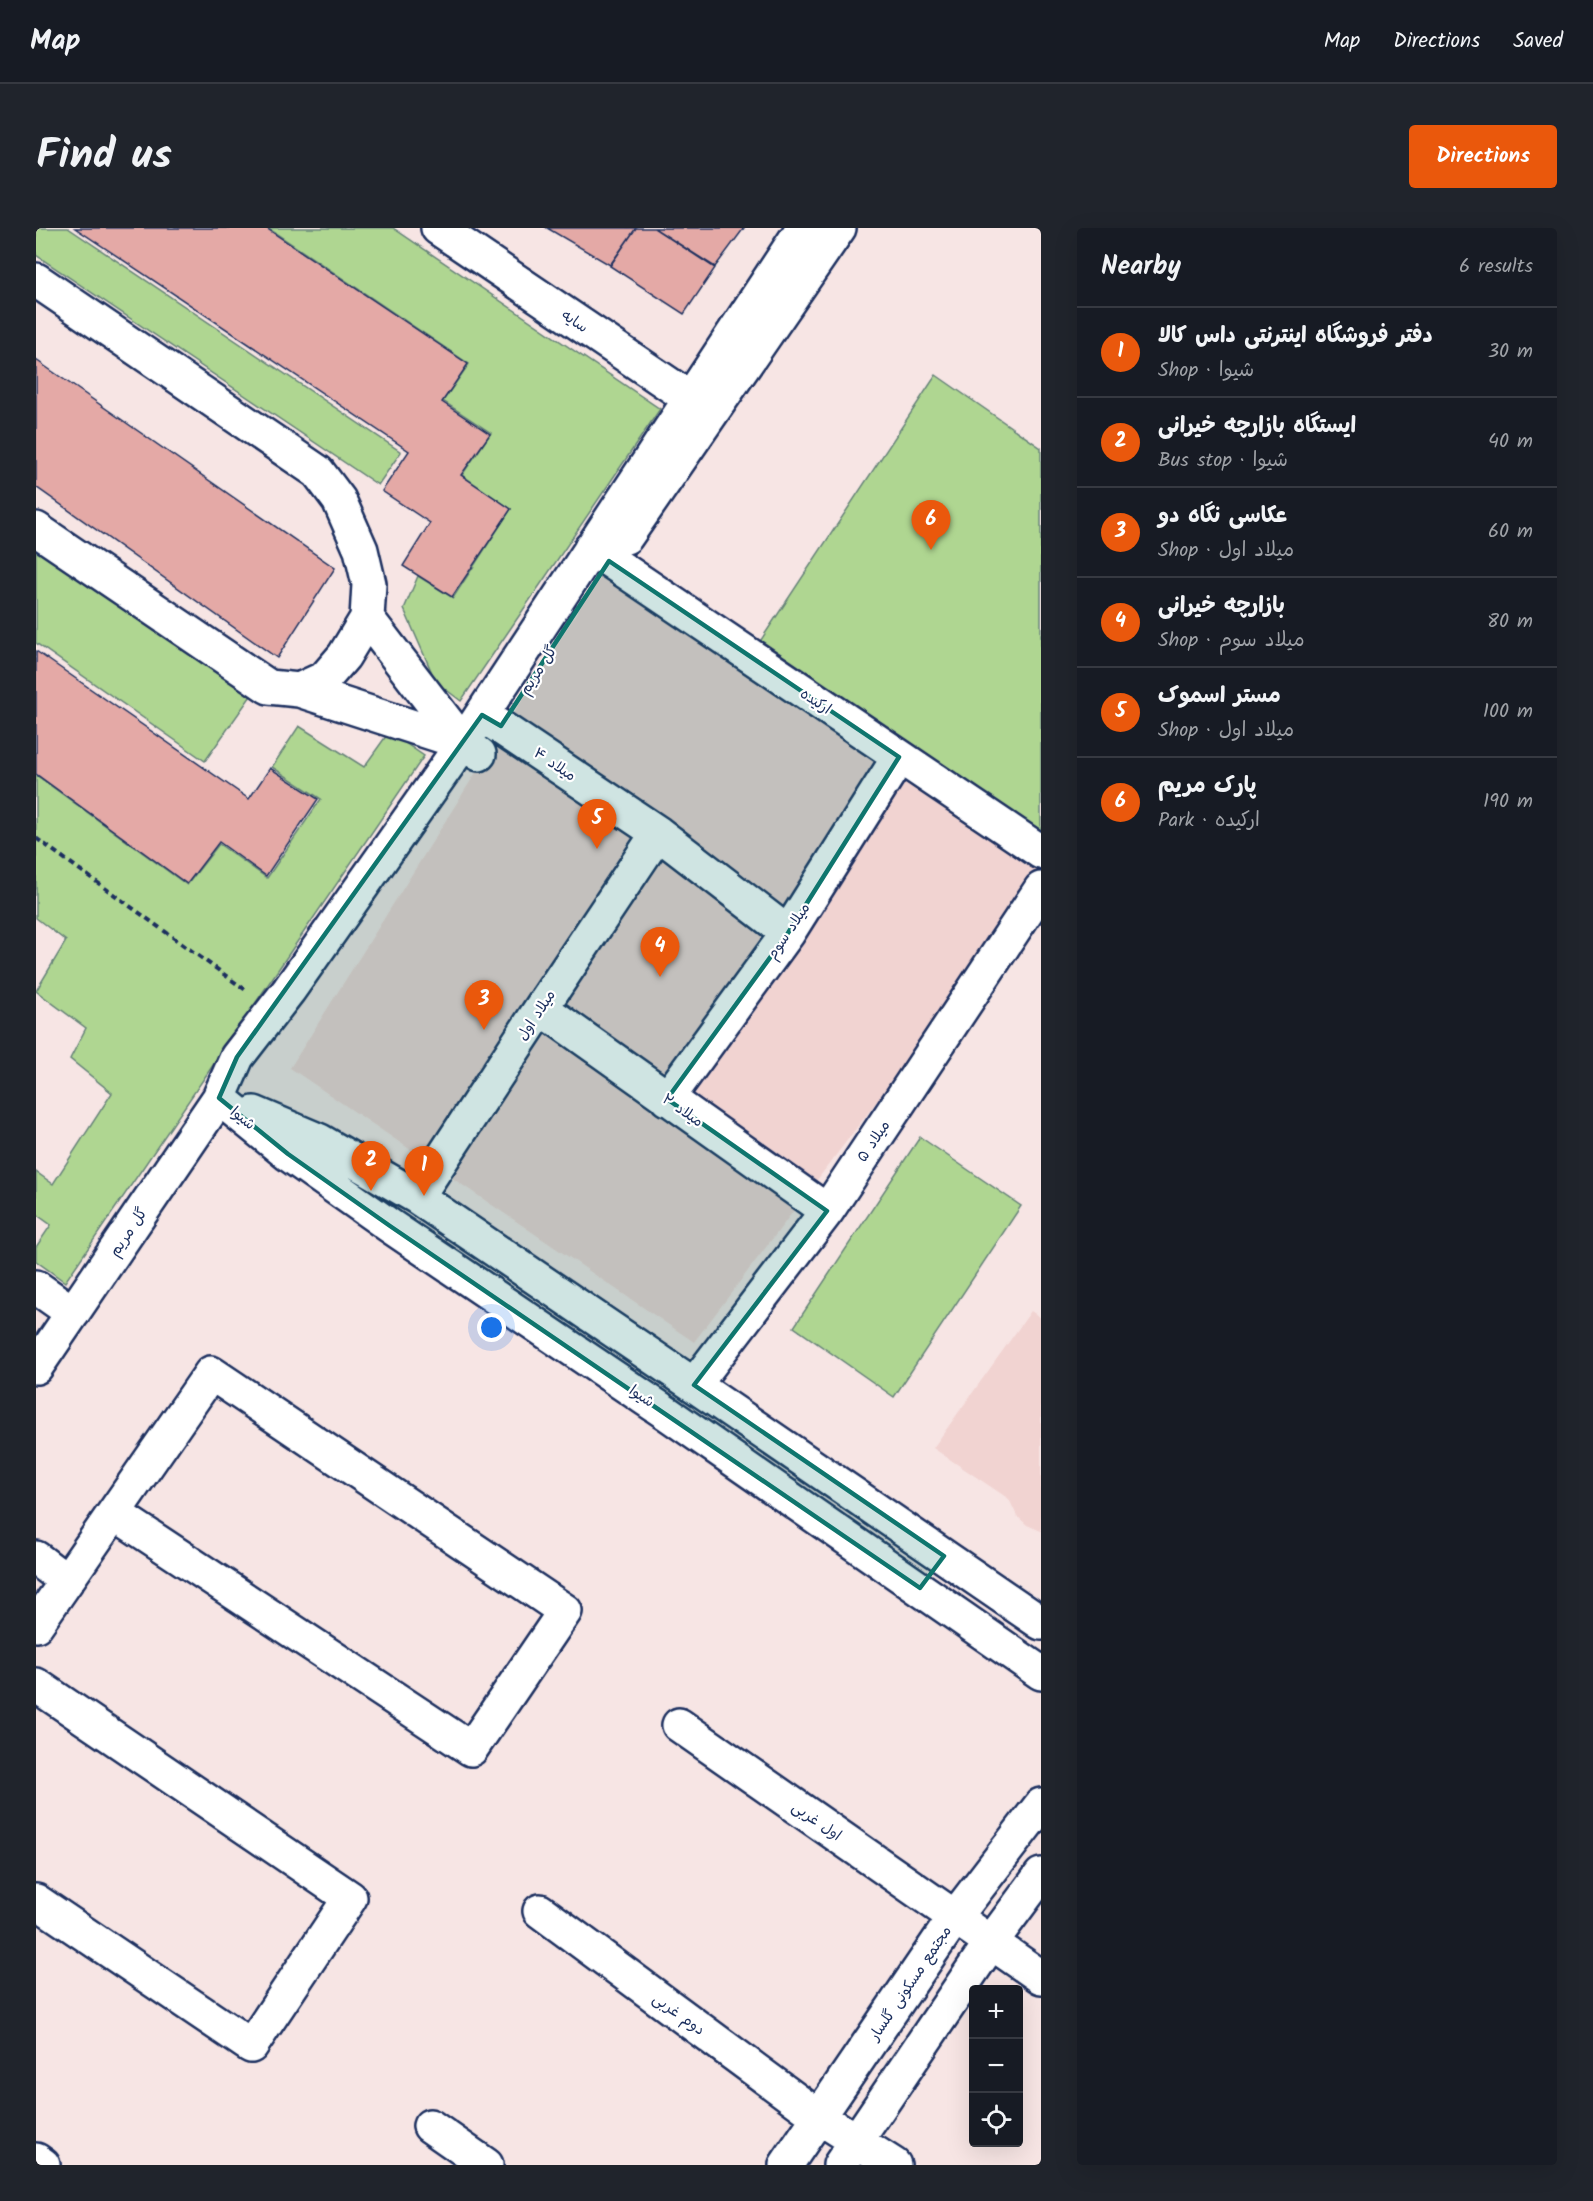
<!DOCTYPE html>
<html lang="en">
<head>
<meta charset="utf-8">
<style>
	body { margin:0; font-family:Kalam,"Playpen Sans Arabic",sans-serif; background:#20242c; color:#f1f3f6 }
	.controls { position:absolute; right:18px; bottom:18px; display:grid; overflow:hidden; border-radius:6px; box-shadow:0 6px 24px #0002 }
	.controls button { width:54px; height:54px; display:grid; place-items:center; padding:0; border:0; border-bottom:2px solid #363941; background:#171b24; color:#f1f3f6; font:30px sans-serif }
	.you { position:absolute; left:456px; top:1100px; width:21px; height:21px; margin:-15px; border:4px solid #fff; border-radius:50%; background:#1a73e8; box-shadow:0 0 0 9px #1a73e833 }
	.badge { display:grid; place-items:center; width:39px; height:39px; border-radius:50%; background:#ea580c; color:#fff; font-size:20px; font-weight:700 }
	.pin { position:absolute; translate:-50% -50px; filter:drop-shadow(0 2px 3px #0008) }
	.pin::after { content:''; position:absolute; top:32px; width:21px; height:18px; background:inherit; clip-path:polygon(0 0,100% 0,50% 100%) }
	.list { margin:0; padding:0; list-style:none }
	h2 { display:flex; justify-content:space-between; align-items:center; height:78px; margin:0; padding:0 24px; font-size:26px }
	h2 small { font-size:20px; font-weight:400; color:#9ea1a6 }
	.list li { display:grid; grid-template-columns:39px 1fr auto; gap:18px; align-items:center; box-sizing:border-box; height:90px; padding:0 24px; border-top:2px solid #363941 }
	.list b { display:block; font-size:22px; white-space:nowrap }
	.list p { margin:0; font-size:20px; white-space:nowrap; color:#9ea1a6 }
	.list em { font-size:20px; font-style:normal; color:#9ea1a6 }
	.icon { flex:none; width:33px; height:33px; fill:none; stroke:currentColor; stroke-width:2; stroke-linecap:round; stroke-linejoin:round }
	.map { position:relative; flex:none; width:1005px; height:1937px; overflow:hidden; border-radius:6px }
	header { display:flex; align-items:center; gap:36px; box-sizing:border-box; height:84px; padding:0 30px; background:#171b24; border-bottom:2px solid #363941 }
	header strong { font-size:28px }
	nav { display:flex; gap:33px; margin-inline-start:auto; font-size:21px }
	.intro { display:flex; align-items:center; justify-content:space-between; box-sizing:border-box; height:144px; padding:0 36px }
	h1 { margin:0; font-size:42px }
	.button { padding:15px 27px; border-radius:6px; background:#ea580c; color:#fff; font-size:21px; font-weight:700 }
	main { display:flex; gap:36px; padding:0 36px }
	aside { flex:1; background:#171b24; border-radius:6px; box-shadow:0 6px 24px #0002 }
	.map>svg:first-child { display:block }
	.built { fill:#f1d3d1 }
	.green { fill:#afd691; stroke:#658278; stroke-width:1.5 }
	.building { fill:#e4a9a6; stroke:#1b2f5e; stroke-width:1.5 }
	.lines { fill:none; stroke-linecap:round; stroke-linejoin:round }
	.minor-casing { stroke:#1b2f5e; stroke-width:38 }
	.path { stroke:#1b2f5e; stroke-width:4; stroke-dasharray:6 4.5; stroke-linecap:butt }
	.minor { stroke:#fff; stroke-width:33 }
	.marked { fill:#0f766e; fill-opacity:0.2; stroke:#0f766e; stroke-width:4.5; stroke-linejoin:round }
	.labels { text-anchor:middle; stroke-width:4.5; stroke-linejoin:round; paint-order:stroke }
	.street-label { font-size:15px; fill:#1b2f5e; stroke:#fff }
</style>
</head>
<body>
<header>
<strong>Map</strong>
<nav><a>Map</a><a>Directions</a><a>Saved</a></nav>
</header>
<div class="intro"><h1>Find us</h1><a class="button">Directions</a></div>
<main>
<div class="map">
<svg width="1005" height="1937" viewBox="0 0 1005 1937">
	<rect width="100%" height="100%" fill="#f7e5e4"/>
	<filter id="ink" filterUnits="userSpaceOnUse"><feTurbulence type="fractalNoise" baseFrequency=".0167" numOctaves="2"/><feDisplacementMap in="SourceGraphic" scale="12" xChannelSelector="R" yChannelSelector="G"/><feConvolveMatrix kernelMatrix="1 2 1 2 8 2 1 2 1" color-interpolation-filters="sRGB"/></filter>
	<g filter="url(#ink)">
		<!-- built -->
		<path class="built" d="M573 333 1005 624V657L658 1114 254 840Z
			M995 1083 1005 1090V1303L991 1297 981 1288 973 1271 897 1220Z"/>
		<!-- green -->
		<path class="green" d="M0 0H32L365 224 342 257 0 27Z
			M232 0H357L624 181 425 473 400 454 368 381 382 348 417 370 475 281 426 247 455 205 407 173 433 136Z
			M900 147 1005 220V617L717 424Z
			M0 316 217 465 169 533 0 415Z
			M263 498 328 539 353 504 388 528 29 1054 0 1033V1019L15 997 0 986V944L17 956 76 865 34 831 50 800 0 763 30 713 0 690V547L151 657 183 616 231 650 285 571 236 539Z
			M884 909 985 978 858 1169 758 1099Z"/>
		<!-- building -->
		<path class="building" d="M39 0H230L432 136 406 174 454 206 425 247 475 281 416 369 367 338 394 295 346 263 373 223Z
			M511 0H600L574 37Z
			M600 0H618L679 40 648 86 574 38Z
			M618 0H708L679 39Z
			M0 132 299 340 241 430 0 259Z
			M0 423 213 571 234 540 282 571 230 648 183 614 151 656 0 546Z"/>
		<g class="lines">
			<defs>
				<path id="minor" d="M402 0 671 182
					M0 52 282 244 303 272 325 322 333 356 331 390 308 428 289 450 263 462
					M0 301 233 459 263 462 427 515 443 526
					M590 309 803 0
					M555 320 1005 624
					M331 390 427 515
					M446 487 622 605 752 705
					M505 780 791 983
					M183 870 252 926 354 998 632 1186 1005 1445
					M631 871 752 705 863 529
					M218 885 284 913 381 969 658 1157 1005 1395
					M381 969 505 780 622 605
					M0 1059 37 1085
					M0 1139 183 870 201 829 253 762 427 515 767 0
					M658 1157 791 983 1005 661
					M0 1330 30 1353
					M0 1397 175 1145 529 1383 435 1521 78 1285
					M0 1457 314 1670 215 1818 0 1673
					M643 1497 1005 1749
					M504 1683 783 1889 858 1937
					M394 1898 450 1937
					M0 1932 7 1937
					M750 1937 919 1689 1005 1577
					M804 1937 956 1713 1005 1647"/>
			</defs>
			<!-- minor casing -->
			<use href="#minor" class="minor-casing"/>
			<!-- path -->
			<path class="path" d="M0 610 211 763"/>
			<!-- minor -->
			<use href="#minor" class="minor"/>
		</g>
	</g>
	<!-- marked area -->
	<path class="marked" d="M573 333 863 529 752 705 631 871 791 983 658 1157 908 1328 884 1360 354 998 252 926 183 870 201 829 446 487 465 498Z"/>
	<g class="labels">
		<!-- street labels -->
		<g class="street-label">
			<text transform="translate(539 93) rotate(34)" y="5">سایه</text>
			<text transform="translate(502 442) rotate(-57)" y="5">گل مریم</text>
			<text transform="translate(780 473) rotate(34)" y="5">ارکیده</text>
			<text transform="translate(519 536) rotate(34)" y="5">میلاد ۴</text>
			<text transform="translate(752 703) rotate(-56)" y="5">میلاد سوم</text>
			<text transform="translate(500 787) rotate(-57)" y="5">میلاد اول</text>
			<text transform="translate(647 882) rotate(35)" y="5">میلاد ۲</text>
			<text transform="translate(207 890) rotate(39)" y="5">شیوا</text>
			<text transform="translate(837 913) rotate(-56)" y="5">میلاد ۵</text>
			<text transform="translate(92 1004) rotate(-56)" y="5">گل مریم</text>
			<text transform="translate(606 1168) rotate(34)" y="5">شیوا</text>
			<text transform="translate(781 1593) rotate(35)" y="5">اول غربی</text>
			<text transform="translate(874 1755) rotate(-56)" y="5">مجتمع مسکونی گلسار</text>
			<text transform="translate(643 1786) rotate(36)" y="5">دوم غربی</text>
		</g>
	</g>
</svg>
<div class="controls">
<button>+</button>
<button>−</button>
<button><svg class="icon" aria-label="locate" viewBox="0 0 24 24"><circle cx="12" cy="12" r="6"/><path d="M12 2v4M12 18v4M2 12h4M18 12h4"/></svg></button>
</div>
<div class="you"></div>
<div class="pin badge" style="left:388px;top:968px">1</div>
<div class="pin badge" style="left:335px;top:963px">2</div>
<div class="pin badge" style="left:448px;top:802px">3</div>
<div class="pin badge" style="left:624px;top:749px">4</div>
<div class="pin badge" style="left:561px;top:621px">5</div>
<div class="pin badge" style="left:895px;top:322px">6</div>
</div>
<aside>
<h2>Nearby<small>6 results</small></h2>
<ul class="list">
<li><span class="badge">1</span><div><b>دفتر فروشگاه اینترنتی داس کالا</b><p>Shop · شیوا</p></div><em>30 m</em></li>
<li><span class="badge">2</span><div><b>ایستگاه بازارچه خیرانی</b><p>Bus stop · شیوا</p></div><em>40 m</em></li>
<li><span class="badge">3</span><div><b>عکاسی نگاه دو</b><p>Shop · میلاد اول</p></div><em>60 m</em></li>
<li><span class="badge">4</span><div><b>بازارچه خیرانی</b><p>Shop · میلاد سوم</p></div><em>80 m</em></li>
<li><span class="badge">5</span><div><b>مستر اسموک</b><p>Shop · میلاد اول</p></div><em>100 m</em></li>
<li><span class="badge">6</span><div><b>پارک مریم</b><p>Park · ارکیده</p></div><em>190 m</em></li>
</ul>
</aside>
</main>
</body>
</html>
